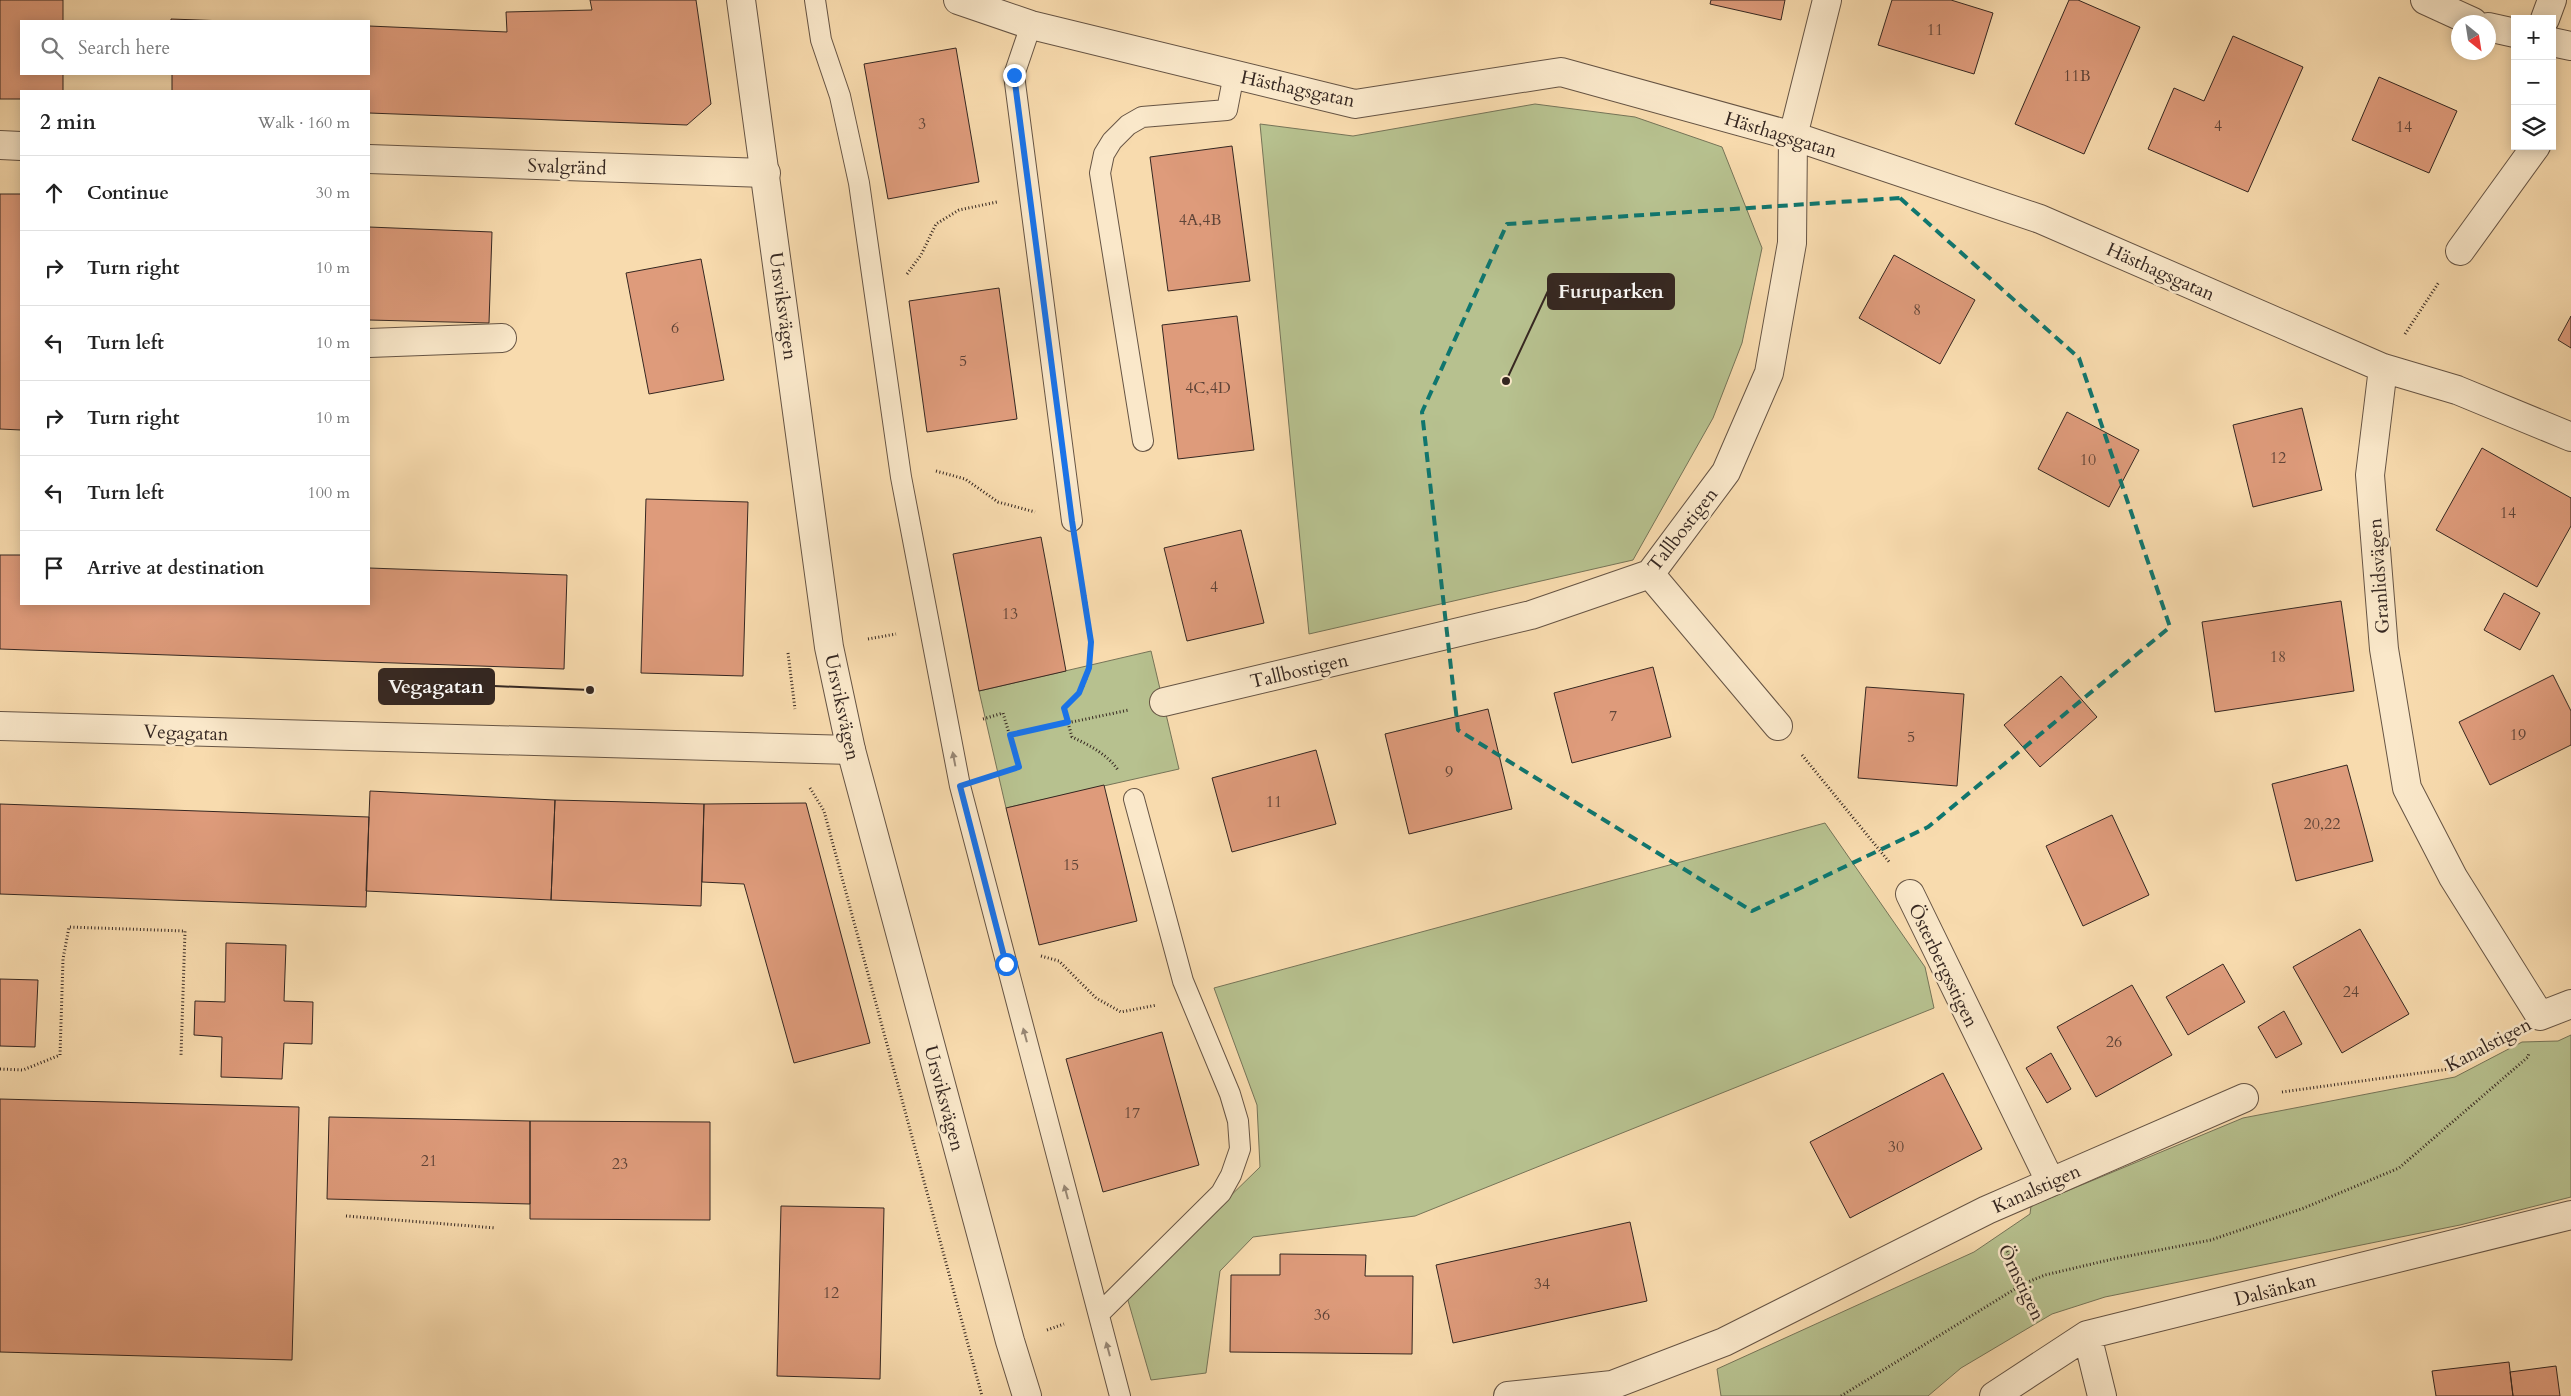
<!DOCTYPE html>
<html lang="en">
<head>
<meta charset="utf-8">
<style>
	body { margin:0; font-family:Cardo,serif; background:#f2f2f2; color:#222 }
	.controls { position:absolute; right:15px; top:15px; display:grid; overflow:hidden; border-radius:0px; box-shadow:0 2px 12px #0003 }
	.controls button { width:45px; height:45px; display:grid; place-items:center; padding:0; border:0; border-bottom:1px solid #e0e0e0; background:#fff; color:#222; font:25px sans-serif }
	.compass { position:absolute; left:2451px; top:15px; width:45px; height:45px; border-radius:50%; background:#fff; box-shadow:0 2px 12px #0003; rotate:150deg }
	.stop { position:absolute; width:15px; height:15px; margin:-11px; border:4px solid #1a73e8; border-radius:50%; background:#fff }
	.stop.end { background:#1a73e8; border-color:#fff; box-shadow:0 1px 5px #0008 }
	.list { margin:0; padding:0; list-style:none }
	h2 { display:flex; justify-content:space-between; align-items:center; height:65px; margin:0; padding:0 20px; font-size:21px }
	h2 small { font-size:16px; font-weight:400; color:#767676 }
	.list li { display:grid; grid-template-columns:32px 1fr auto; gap:15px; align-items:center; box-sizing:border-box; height:75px; padding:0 20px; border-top:1px solid #e0e0e0 }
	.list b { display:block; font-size:19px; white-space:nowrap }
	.list em { font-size:16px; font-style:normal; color:#767676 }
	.icon { flex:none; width:28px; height:28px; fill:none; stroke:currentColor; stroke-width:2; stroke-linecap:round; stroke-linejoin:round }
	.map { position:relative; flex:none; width:2571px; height:1396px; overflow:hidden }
	.search { position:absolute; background:#fff; box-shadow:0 2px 12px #0003; left:20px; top:20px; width:350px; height:55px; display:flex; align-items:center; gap:12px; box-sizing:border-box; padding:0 18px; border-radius:0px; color:#767676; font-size:19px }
	.panel { position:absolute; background:#fff; box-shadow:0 2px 12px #0003; left:20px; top:90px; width:350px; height:515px; border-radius:0px }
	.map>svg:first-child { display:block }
	.green { fill:#b7c18f; stroke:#767458 }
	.building { fill:#de9b7b; stroke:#352721 }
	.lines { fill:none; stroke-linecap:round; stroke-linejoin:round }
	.service-casing { stroke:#665444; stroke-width:22 }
	.minor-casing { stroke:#665444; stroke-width:30 }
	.tertiary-casing { stroke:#665444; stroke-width:30 }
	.path { stroke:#352721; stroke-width:3; stroke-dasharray:1 2.5; stroke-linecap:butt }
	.service { stroke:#fae8ca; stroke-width:20 }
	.minor { stroke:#fae8ca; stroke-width:28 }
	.tertiary { stroke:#fae8ca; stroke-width:28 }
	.oneway { fill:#988876 }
	.route { stroke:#1a73e8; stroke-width:6 }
	.marked { fill:none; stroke:#0f766e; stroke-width:4; stroke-dasharray:10 6; stroke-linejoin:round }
	.labels { text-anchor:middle; stroke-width:5; stroke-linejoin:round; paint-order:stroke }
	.number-label { font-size:16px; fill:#5f4438 }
	.street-label { font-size:19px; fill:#352721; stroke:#fae8ca }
	.leader { fill:none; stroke:#352721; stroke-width:2 }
	.callout-dot { fill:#352721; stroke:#fae8ca; stroke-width:2 }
	.callout { fill:#352721; stroke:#352721; stroke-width:2 }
	.callout-label { font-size:20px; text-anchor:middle; font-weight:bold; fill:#fff }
</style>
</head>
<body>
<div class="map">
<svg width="2571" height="1396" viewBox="0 0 2571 1396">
	<rect width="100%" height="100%" fill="#f8dbae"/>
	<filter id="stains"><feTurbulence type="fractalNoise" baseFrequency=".004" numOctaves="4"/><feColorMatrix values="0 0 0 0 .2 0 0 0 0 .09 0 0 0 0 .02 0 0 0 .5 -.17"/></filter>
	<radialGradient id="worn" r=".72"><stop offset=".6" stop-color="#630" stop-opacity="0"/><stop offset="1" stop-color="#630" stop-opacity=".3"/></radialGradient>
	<!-- green -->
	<path class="green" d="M1535 104 1635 117 1722 147 1762 248 1742 343 1713 418 1633 560 1309 634 1260 124 1353 136Z
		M1151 651 1179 769 1006 808 979 691Z
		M1825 823 1925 967 1934 1008 1415 1216 1253 1237 1220 1271 1206 1373 1151 1380 1127 1297 1260 1167 1257 1105 1214 988Z
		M2571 1035V1197L2460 1225 2105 1297 2052 1314 1961 1368 1928 1396H1721L1717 1369 1974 1252 2030 1214 2031 1206 2243 1118 2455 1077 2522 1042 2558 1041Z"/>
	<!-- building -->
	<path class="building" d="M0 0H63V21H21V74H63V91H21V99H0Z
		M590 0H696L711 104 687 125 369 113V91H172V74H369V26L507 32 506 12 592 10Z
		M1711 0H1785L1781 20 1710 4Z
		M1892 0H1951L1993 13 1974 74 1878 45Z
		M2069 0H2078L2140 27 2084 154 2015 124Z
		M171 19 226 21H171Z
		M2233 36 2303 67 2248 192 2148 149 2174 88 2204 101Z
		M956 48 979 182 888 199 864 64Z
		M2379 77 2457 111 2429 173 2352 140Z
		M1232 146 1250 281 1168 291 1150 157Z
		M0 194H21V430L0 429Z
		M369 227 492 232 489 323 369 320Z
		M1894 255 1975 300 1940 364 1859 318Z
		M701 259 724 380 649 394 626 273Z
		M999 288 1017 419 927 432 909 301Z
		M1237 316 1254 450 1178 459 1162 325Z
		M2571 316V348L2558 340Z
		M2302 408 2322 490 2253 507 2233 425Z
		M2067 412 2139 450 2109 507 2038 469Z
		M2482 448 2571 498V526L2537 587 2436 530Z
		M646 499 748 502 743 676 641 673Z
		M1241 530 1264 623 1187 641 1164 548Z
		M1041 537 1066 671 979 691 953 554Z
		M0 555H21V604H369V568L567 575 564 669 0 649Z
		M2504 593 2540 613 2520 650 2484 630Z
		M2341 601 2354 691 2215 712 2202 622Z
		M1653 667 1671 737 1572 763 1554 693Z
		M2553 675 2571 711V745L2490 785 2459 722Z
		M2061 676 2097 717 2040 767 2004 725Z
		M1866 687 1964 694 1957 786 1858 778Z
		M1488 709 1512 809 1409 834 1385 734Z
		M1316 750 1336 824 1232 852 1212 778Z
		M2347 765 2373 861 2296 881 2272 784Z
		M1104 785 1137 921 1039 945 1006 808Z
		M370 791 555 800 551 900 366 891Z
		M555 800 704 804 701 906 551 900Z
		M806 803 870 1043 794 1063 744 884 702 882 704 804Z
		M0 804 369 817 366 907 0 894Z
		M2112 815 2149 895 2083 926 2046 846Z
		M2360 929 2409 1014 2342 1053 2293 967Z
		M226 943 286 945 284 1001 313 1002 312 1044 284 1043 282 1079 221 1077 222 1037 194 1035 195 1001 225 1002Z
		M2223 964 2245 1002 2188 1035 2166 997Z
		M0 979 38 980 35 1047 0 1046Z
		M2132 985 2172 1055 2096 1097 2057 1027Z
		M2284 1011 2302 1044 2276 1058 2258 1027Z
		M1162 1032 1199 1165 1103 1192 1066 1059Z
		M2051 1053 2071 1089 2047 1103 2026 1068Z
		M1943 1073 1982 1149 1850 1218 1810 1142Z
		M0 1099 299 1107 292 1360 0 1352Z
		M329 1117 530 1121V1204L327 1199Z
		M530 1121 710 1122V1220L530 1219Z
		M781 1206 884 1208 880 1379 777 1376Z
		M1630 1222 1647 1301 1453 1343 1436 1265Z
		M1280 1254 1366 1255 1365 1276H1413L1412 1354 1230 1352 1231 1275H1280Z
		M2509 1362 2513 1396H2436L2432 1371Z
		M2556 1366 2560 1396H2513L2510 1372Z"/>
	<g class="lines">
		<defs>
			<path id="service" d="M815 0 821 40 840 96 859 183 901 477 960 786 1120 1396
				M1031 25 1014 75 1072 521
				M1143 441 1100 173 1104 154 1112 141 1128 125 1142 117 1227 110 1234 74
				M1099 1314 1221 1193 1231 1175 1240 1149 1238 1121 1230 1094 1183 981 1134 799"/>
			<path id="minor" d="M958 0 1031 25 1355 104 1561 72 1793 136 2040 219 2383 368 2457 390 2571 437
				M2425 0 2473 22
				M2545 19 2552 0
				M2488 27 2515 33
				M2552 42 2571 46
				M0 145 21 146
				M369 159 766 173
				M2460 251 2536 146
				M369 343 502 338
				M2383 368 2370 475 2384 649 2407 788 2453 877 2540 1016 2571 1004
				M1650 574 1778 726
				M1164 702 1531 615 1650 574 1726 472 1769 373 1792 243 1793 136 1827 0
				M0 726 851 750
				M1910 894 2050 1181
				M2087 1335 2102 1396
				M1508 1396 1612 1385 1724 1342 1987 1210 2244 1098
				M1994 1396 2087 1335 2571 1215"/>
			<path id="tertiary" d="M741 0 829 647 851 750 1010 1341 1027 1396"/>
		</defs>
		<!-- service casing -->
		<use href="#service" class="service-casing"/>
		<!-- minor casing -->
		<use href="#minor" class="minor-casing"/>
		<!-- tertiary casing -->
		<use href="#tertiary" class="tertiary-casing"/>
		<!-- path -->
		<path class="path" d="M907 274 921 255 936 224 959 210 997 202
			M2405 334 2439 282
			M936 471 965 479 998 502 1035 512
			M1077 554C1083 591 1103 662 1078 694 1074 699 1069 703 1064 708L1072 737C1089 745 1107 754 1118 770
			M868 639 896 634
			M788 653 795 709
			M983 719 1003 713 1019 767 994 775
			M1010 735 1129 710
			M1802 755 1890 863
			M810 788 824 811 982 1396
			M1041 956 1059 961 1096 998 1121 1012 1157 1005
			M0 1069 23 1070 60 1055 63 959 69 927 185 931 181 1055
			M2282 1092 2449 1069 2507 1035
			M346 1216 496 1228
			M2004 1245 2040 1320
			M1047 1330 1064 1324
			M1841 1396 2023 1284 2045 1275 2113 1259 2211 1240 2304 1208 2399 1168 2528 1057 2529 1053"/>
		<!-- service -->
		<use href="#service" class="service"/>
		<!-- minor -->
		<use href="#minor" class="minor"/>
		<!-- tertiary -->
		<use href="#tertiary" class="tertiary"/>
	</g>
	<!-- one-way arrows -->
	<defs><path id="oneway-solid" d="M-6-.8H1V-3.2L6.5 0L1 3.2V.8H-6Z" transform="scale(1.25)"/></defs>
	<g class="oneway">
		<use href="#oneway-solid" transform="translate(954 759) rotate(-101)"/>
		<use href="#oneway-solid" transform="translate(1025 1035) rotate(-105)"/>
		<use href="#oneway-solid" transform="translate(1066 1192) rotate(-105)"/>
		<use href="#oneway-solid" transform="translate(1108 1349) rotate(-105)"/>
	</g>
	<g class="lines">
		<!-- route -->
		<path class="route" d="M1006 964 960 786 1019 767 1010 735 1068 722 1064 708 1079 693 1089 668 1091 642 1072 521 1014 75"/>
	</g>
	<!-- marked area -->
	<path class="marked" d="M1900 198 2079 358 2170 627 1928 827 1752 911 1458 730 1422 412 1507 224Z"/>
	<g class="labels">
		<!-- number labels -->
		<g class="number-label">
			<text x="1935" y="35">11</text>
			<text x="2077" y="81">11B</text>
			<text x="922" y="129">3</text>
			<text x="2218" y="131">4</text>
			<text x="2404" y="132">14</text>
			<text x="1200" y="225">4A,4B</text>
			<text x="1917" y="315">8</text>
			<text x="675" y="333">6</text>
			<text x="963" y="366">5</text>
			<text x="1208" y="393">4C,4D</text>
			<text x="2278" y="463">12</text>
			<text x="2088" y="465">10</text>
			<text x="2508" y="518">14</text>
			<text x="1214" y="592">4</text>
			<text x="1010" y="619">13</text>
			<text x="2278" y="662">18</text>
			<text x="1613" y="721">7</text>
			<text x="2518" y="740">19</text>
			<text x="1911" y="742">5</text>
			<text x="1449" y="777">9</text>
			<text x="1274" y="807">11</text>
			<text x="2322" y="829">20,22</text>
			<text x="1071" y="870">15</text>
			<text x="2351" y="997">24</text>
			<text x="2114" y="1047">26</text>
			<text x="1132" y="1118">17</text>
			<text x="1896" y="1152">30</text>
			<text x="429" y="1166">21</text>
			<text x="620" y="1169">23</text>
			<text x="1542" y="1289">34</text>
			<text x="831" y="1298">12</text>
			<text x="1322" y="1320">36</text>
		</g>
		<!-- street labels -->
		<g class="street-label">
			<text transform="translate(1298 88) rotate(12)" y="7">Hästhagsgatan</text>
			<text transform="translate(1781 134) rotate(17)" y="7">Hästhagsgatan</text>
			<text transform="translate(567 166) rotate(2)" y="7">Svalgränd</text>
			<text transform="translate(2161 271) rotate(24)" y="7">Hästhagsgatan</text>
			<text transform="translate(784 306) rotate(82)" y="7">Ursviksvägen</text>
			<text transform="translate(1682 529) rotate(-52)" y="7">Tallbostigen</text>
			<text transform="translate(2378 576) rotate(-94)" y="7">Granlidsvägen</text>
			<text transform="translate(1299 670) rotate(-13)" y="7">Tallbostigen</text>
			<text transform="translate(843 707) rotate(78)" y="7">Ursviksvägen</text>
			<text transform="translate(186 732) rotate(2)" y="7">Vegagatan</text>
			<text transform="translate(1944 965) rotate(64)" y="7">Österbergsstigen</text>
			<text transform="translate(2488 1044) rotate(-28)" y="7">Kanalstigen</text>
			<text transform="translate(945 1098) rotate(75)" y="7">Ursviksvägen</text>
			<text transform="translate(2036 1188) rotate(-24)" y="7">Kanalstigen</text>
			<text transform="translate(2022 1282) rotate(64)" y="7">Örnstigen</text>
			<text transform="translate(2275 1289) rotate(-14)" y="7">Dalsänkan</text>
		</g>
	</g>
	<!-- callouts -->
	<path class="leader" d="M1506 381L1548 291M590 690L494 686"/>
	<g class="callout-dot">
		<circle cx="1506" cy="381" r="5"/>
		<circle cx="590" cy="690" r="5"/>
	</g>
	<g class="callout">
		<rect x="1548" y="274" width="126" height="35" rx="5"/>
		<rect x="379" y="669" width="115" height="35" rx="5"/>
	</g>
	<g class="callout-label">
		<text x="1611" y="298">Furuparken</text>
		<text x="436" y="693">Vegagatan</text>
	</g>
	<rect width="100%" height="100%" filter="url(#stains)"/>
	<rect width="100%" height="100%" fill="url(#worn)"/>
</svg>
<div class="controls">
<button>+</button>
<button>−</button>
<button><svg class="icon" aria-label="layers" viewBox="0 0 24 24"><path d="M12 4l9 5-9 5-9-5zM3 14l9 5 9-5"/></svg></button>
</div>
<svg class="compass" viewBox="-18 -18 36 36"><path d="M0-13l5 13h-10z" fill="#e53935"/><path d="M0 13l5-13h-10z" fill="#767676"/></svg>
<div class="stop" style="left:1006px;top:964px"></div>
<div class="stop end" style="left:1014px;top:75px"></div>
<div class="search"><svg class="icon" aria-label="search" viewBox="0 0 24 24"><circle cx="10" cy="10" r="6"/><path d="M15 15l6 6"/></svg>Search here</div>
<section class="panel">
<h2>2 min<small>Walk · 160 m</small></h2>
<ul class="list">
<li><svg class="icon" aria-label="ahead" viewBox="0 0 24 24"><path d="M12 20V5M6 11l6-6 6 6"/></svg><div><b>Continue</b></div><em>30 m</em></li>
<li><svg class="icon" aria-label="right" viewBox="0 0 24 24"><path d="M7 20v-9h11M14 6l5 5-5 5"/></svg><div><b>Turn right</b></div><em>10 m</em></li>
<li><svg class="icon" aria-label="left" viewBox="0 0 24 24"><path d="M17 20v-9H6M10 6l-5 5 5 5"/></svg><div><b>Turn left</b></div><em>10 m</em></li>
<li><svg class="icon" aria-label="right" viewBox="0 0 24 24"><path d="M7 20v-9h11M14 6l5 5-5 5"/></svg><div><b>Turn right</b></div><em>10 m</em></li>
<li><svg class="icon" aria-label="left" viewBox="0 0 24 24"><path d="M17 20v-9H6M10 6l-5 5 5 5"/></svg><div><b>Turn left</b></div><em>100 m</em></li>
<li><svg class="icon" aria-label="arrive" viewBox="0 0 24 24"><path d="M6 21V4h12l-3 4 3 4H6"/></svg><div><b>Arrive at destination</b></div></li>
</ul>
</section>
</div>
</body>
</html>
